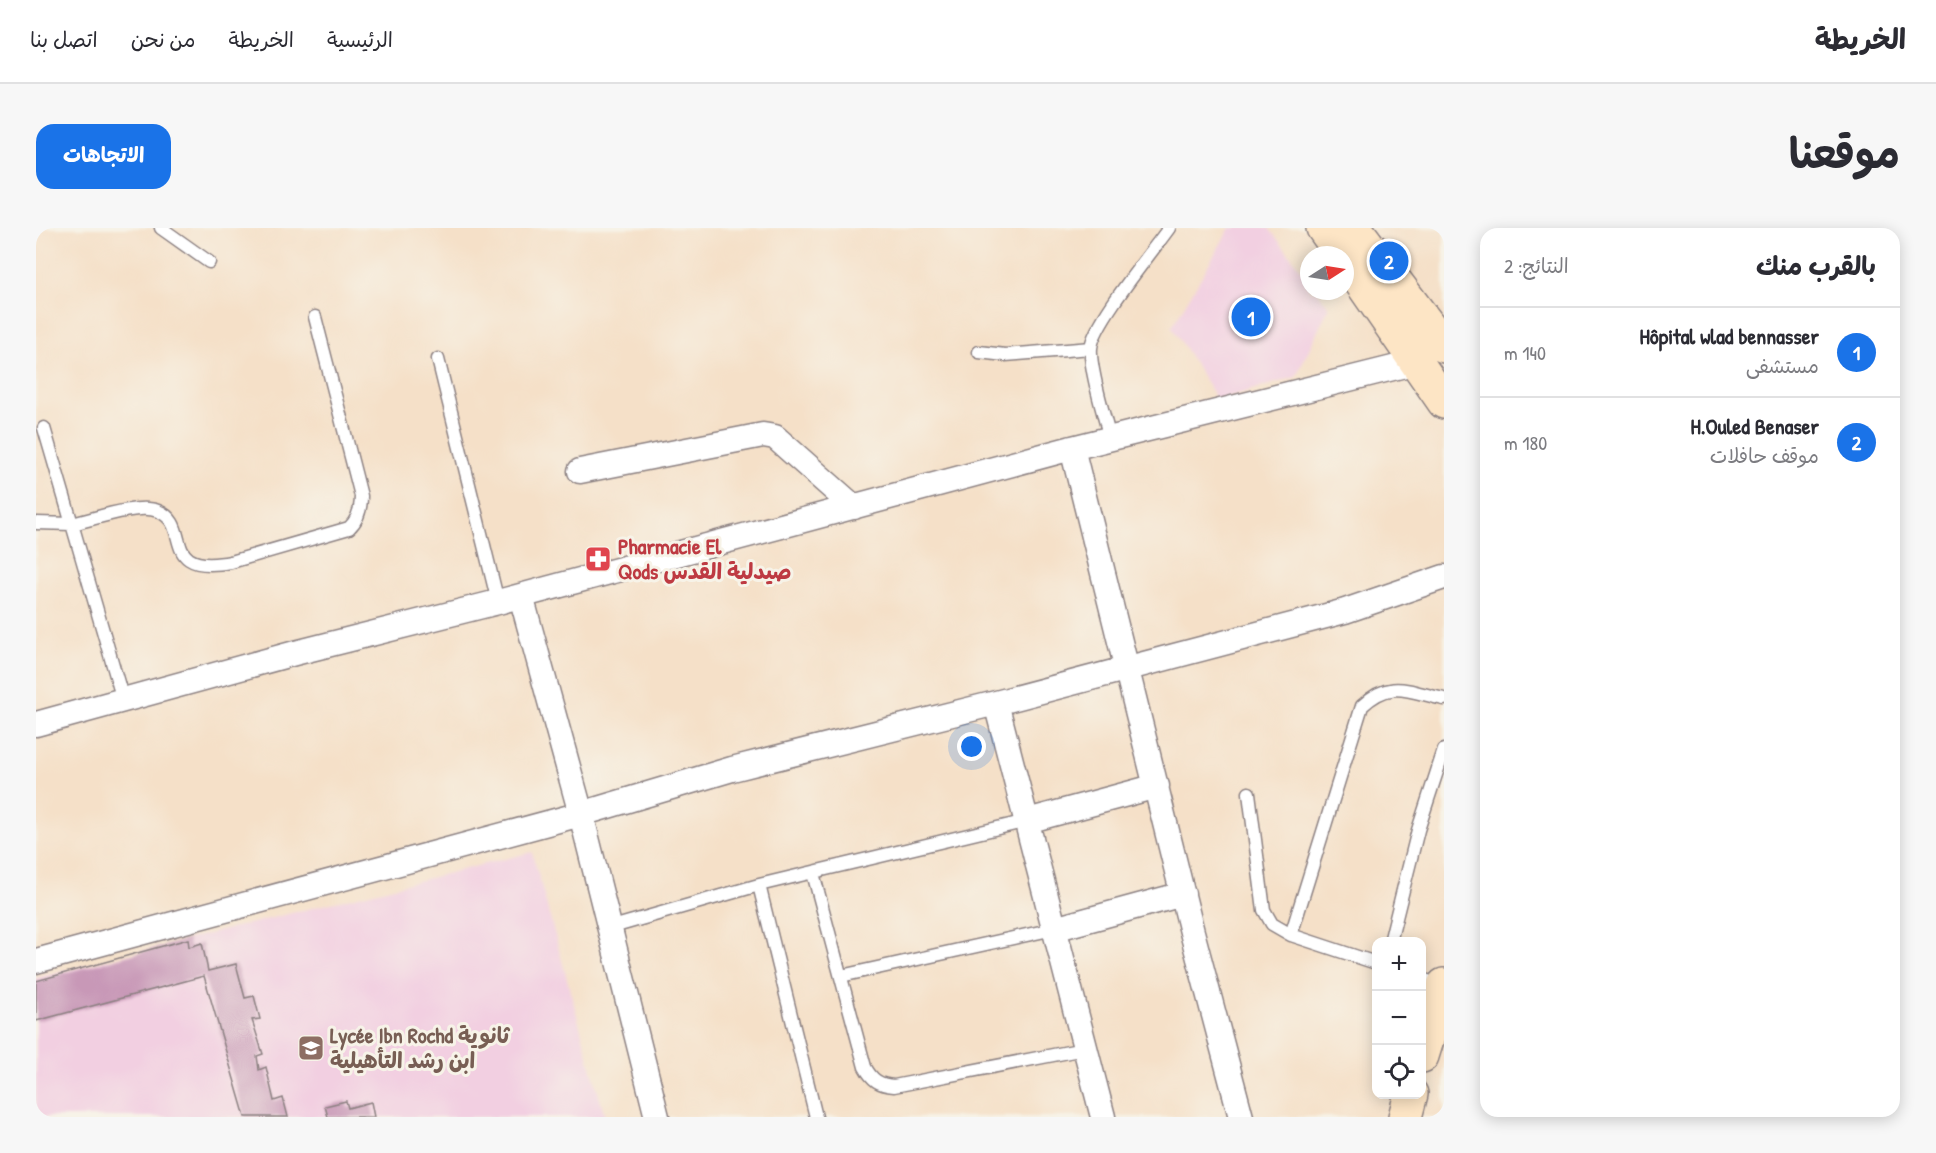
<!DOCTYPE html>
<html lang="ar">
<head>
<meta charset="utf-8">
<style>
	body { margin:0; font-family:"Patrick Hand","Playpen Sans Arabic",sans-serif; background:#f7f7f7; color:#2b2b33; direction:rtl }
	.controls { position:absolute; right:18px; bottom:18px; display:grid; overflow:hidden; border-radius:12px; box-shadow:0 3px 15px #0003 }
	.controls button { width:54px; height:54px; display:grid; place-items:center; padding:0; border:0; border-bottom:2px solid #e1e1e2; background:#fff; color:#2b2b33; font:30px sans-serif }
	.compass { position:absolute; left:1264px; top:18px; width:54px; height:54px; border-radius:50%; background:#fff; box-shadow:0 3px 15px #0003; rotate:78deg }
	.you { position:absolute; left:936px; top:519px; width:21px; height:21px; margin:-15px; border:4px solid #fff; border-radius:50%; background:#1a73e8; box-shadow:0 0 0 9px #1a73e833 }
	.badge { display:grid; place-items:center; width:39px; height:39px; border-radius:50%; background:#1a73e8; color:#fff; font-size:20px; font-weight:700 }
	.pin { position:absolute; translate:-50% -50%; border:3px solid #fff; box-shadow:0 2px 6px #0006 }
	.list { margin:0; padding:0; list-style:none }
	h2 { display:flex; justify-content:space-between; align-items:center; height:78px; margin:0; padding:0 24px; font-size:26px }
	h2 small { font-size:20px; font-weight:400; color:#7c7c81 }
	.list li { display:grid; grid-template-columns:39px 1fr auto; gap:18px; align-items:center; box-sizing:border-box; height:90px; padding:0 24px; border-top:2px solid #e1e1e2 }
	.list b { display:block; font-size:22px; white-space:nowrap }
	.list p { margin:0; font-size:20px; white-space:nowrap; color:#7c7c81 }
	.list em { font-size:20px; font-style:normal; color:#7c7c81 }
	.icon { flex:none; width:33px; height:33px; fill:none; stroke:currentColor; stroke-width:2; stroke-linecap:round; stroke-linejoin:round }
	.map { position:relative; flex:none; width:1408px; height:889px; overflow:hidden; direction:ltr; border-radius:18px }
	header { display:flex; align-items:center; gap:36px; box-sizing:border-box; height:84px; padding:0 30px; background:#fff; border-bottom:2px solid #e1e1e2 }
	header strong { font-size:28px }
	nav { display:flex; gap:33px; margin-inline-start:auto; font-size:21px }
	.intro { display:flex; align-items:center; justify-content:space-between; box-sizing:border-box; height:144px; padding:0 36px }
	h1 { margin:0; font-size:42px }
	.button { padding:15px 27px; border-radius:18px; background:#1a73e8; color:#fff; font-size:21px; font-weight:700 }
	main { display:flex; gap:36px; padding:0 36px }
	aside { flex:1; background:#fff; border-radius:18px; box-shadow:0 3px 15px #0003 }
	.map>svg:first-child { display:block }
	.built { fill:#f2cfe1 }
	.building { fill:#c898b7 }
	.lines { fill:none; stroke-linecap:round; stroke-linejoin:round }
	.lane-casing { stroke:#8c8182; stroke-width:15 }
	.street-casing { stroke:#8c8182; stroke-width:27 }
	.secondary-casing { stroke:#8c8182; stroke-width:36 }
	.lane { stroke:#fff; stroke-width:12 }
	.street { stroke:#fff; stroke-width:24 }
	.secondary { stroke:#fde5c5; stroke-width:33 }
	.labels { text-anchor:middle; stroke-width:6; stroke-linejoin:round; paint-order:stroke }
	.health-label { font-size:22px; font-weight:bold; fill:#be3a42; stroke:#f7f3e8; text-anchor:start }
	.education-label { font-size:22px; font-weight:bold; fill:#785e54; stroke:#f7f3e8; text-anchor:start }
</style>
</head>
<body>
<header>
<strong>الخريطة</strong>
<nav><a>الرئيسية</a><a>الخريطة</a><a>من نحن</a><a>اتصل بنا</a></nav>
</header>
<div class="intro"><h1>موقعنا</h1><a class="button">الاتجاهات</a></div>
<main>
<aside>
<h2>بالقرب منك<small>النتائج: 2</small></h2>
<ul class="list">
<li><span class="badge">1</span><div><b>Hôpital wlad bennasser</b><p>مستشفى</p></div><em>140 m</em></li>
<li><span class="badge">2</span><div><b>H.Ouled Benaser</b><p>موقف حافلات</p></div><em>180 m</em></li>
</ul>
</aside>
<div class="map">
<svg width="1408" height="889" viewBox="0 0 1408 889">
	<rect width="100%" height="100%" fill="#f7f3e8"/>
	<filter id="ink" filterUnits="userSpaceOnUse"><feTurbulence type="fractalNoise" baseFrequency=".0167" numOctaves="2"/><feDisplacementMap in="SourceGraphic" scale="12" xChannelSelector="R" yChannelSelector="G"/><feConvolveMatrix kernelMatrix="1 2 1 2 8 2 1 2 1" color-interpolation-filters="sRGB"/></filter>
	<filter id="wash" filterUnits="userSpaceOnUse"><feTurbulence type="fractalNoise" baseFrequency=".008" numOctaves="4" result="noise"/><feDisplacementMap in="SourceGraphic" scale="24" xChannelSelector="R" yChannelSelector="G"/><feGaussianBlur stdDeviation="1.35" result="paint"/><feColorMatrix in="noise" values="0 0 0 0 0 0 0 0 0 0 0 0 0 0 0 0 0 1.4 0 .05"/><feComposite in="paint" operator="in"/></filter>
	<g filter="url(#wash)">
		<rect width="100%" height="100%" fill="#f5e0c8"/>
		<!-- built -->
		<path class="built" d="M1194 0H1233L1273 52V63H1281L1293 79 1260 149 1181 172 1136 99Z
			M496 624 569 889H0V750Z"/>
		<g id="blocks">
			<!-- building -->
			<path class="building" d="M152 711 153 719 166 715 172 743 200 736 209 770 218 768 224 791 216 792 227 826 221 828 223 842 230 839 238 873 247 870 252 889H209L168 748 0 793V753Z
				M310 873 312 880 335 874 338 889H292L289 878Z"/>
		</g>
	</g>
	<g filter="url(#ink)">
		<use href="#blocks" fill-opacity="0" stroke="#8c8182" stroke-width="1.5"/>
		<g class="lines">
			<defs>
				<path id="lane" d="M125 0 173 34
					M943 124 969 127 1055 120
					M402 131 462 374
					M8 200 36 296C58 291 102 275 122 283 158 297 121 347 195 334L313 300C323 291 325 280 325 268L279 89
					M1074 211C1069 190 1053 140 1055 120 1057 95 1116 24 1133 0
					M0 295 36 296 87 472
					M1213 565 1228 682 1236 696 1255 707 1340 735
					M777 645 829 839C836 852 843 857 858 858L1048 821
					M723 657 780 889
					M573 700 723 657 991 593
					M1255 707 1326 478C1355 450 1373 464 1408 471
					M1354 714 1382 602 1408 522
					M805 748 1018 701
					M1386 751 1406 758"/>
				<path id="street" d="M1036 220 1156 704 1205 889
					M544 243 727 207 739 209 818 279
					M485 368 545 586 621 889
					M960 475 1067 889
					M0 496 259 425 462 374 1036 220 1381 134
					M991 593 1121 558
					M1018 701 1147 666
					M0 733 545 586 696 541 960 475 1309 383 1408 349"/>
				<path id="secondary" d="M1287 0 1306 27
					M1319 0 1408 118
					M1309 31 1408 174
					M1386 828 1408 757
					M1369 889 1375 866"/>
			</defs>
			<!-- lane casing -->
			<use href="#lane" class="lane-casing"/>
			<!-- street casing -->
			<use href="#street" class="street-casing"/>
			<!-- secondary casing -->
			<use href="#secondary" class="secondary-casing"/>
			<!-- lane -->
			<use href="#lane" class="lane"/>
			<!-- street -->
			<use href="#street" class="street"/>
			<!-- secondary -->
			<use href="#secondary" class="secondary"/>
		</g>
	</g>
	<!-- icons -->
	<defs>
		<symbol id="pharmacy-square" viewBox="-11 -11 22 22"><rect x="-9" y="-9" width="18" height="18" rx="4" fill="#e0444e" stroke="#f7f3e8"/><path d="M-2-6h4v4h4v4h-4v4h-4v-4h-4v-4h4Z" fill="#fff"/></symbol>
		<symbol id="school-square" viewBox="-11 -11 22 22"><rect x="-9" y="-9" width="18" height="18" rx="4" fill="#8d6e63" stroke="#f7f3e8"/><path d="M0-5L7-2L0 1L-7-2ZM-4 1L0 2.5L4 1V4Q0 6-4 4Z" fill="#fff"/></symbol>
	</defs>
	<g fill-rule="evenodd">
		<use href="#pharmacy-square" x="547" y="316" width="30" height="30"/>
		<use href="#school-square" x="260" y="805" width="30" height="30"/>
	</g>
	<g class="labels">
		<!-- health labels -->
		<g class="health-label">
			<text x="582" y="326">Pharmacie El<tspan x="582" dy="25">Qods صيدلية القدس</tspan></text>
		</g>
		<!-- education labels -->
		<g class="education-label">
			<text x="294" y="815">Lycée Ibn Rochd ثانوية<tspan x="294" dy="25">ابن رشد التأهيلية</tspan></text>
		</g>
	</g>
</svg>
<div class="controls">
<button>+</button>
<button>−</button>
<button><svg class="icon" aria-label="locate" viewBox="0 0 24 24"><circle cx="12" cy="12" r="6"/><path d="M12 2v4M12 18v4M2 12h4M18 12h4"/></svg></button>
</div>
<svg class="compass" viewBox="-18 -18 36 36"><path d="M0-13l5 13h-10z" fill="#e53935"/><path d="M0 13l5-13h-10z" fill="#7c7c81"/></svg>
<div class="you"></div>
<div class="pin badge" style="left:1215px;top:89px">1</div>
<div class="pin badge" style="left:1353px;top:33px">2</div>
</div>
</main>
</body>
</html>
